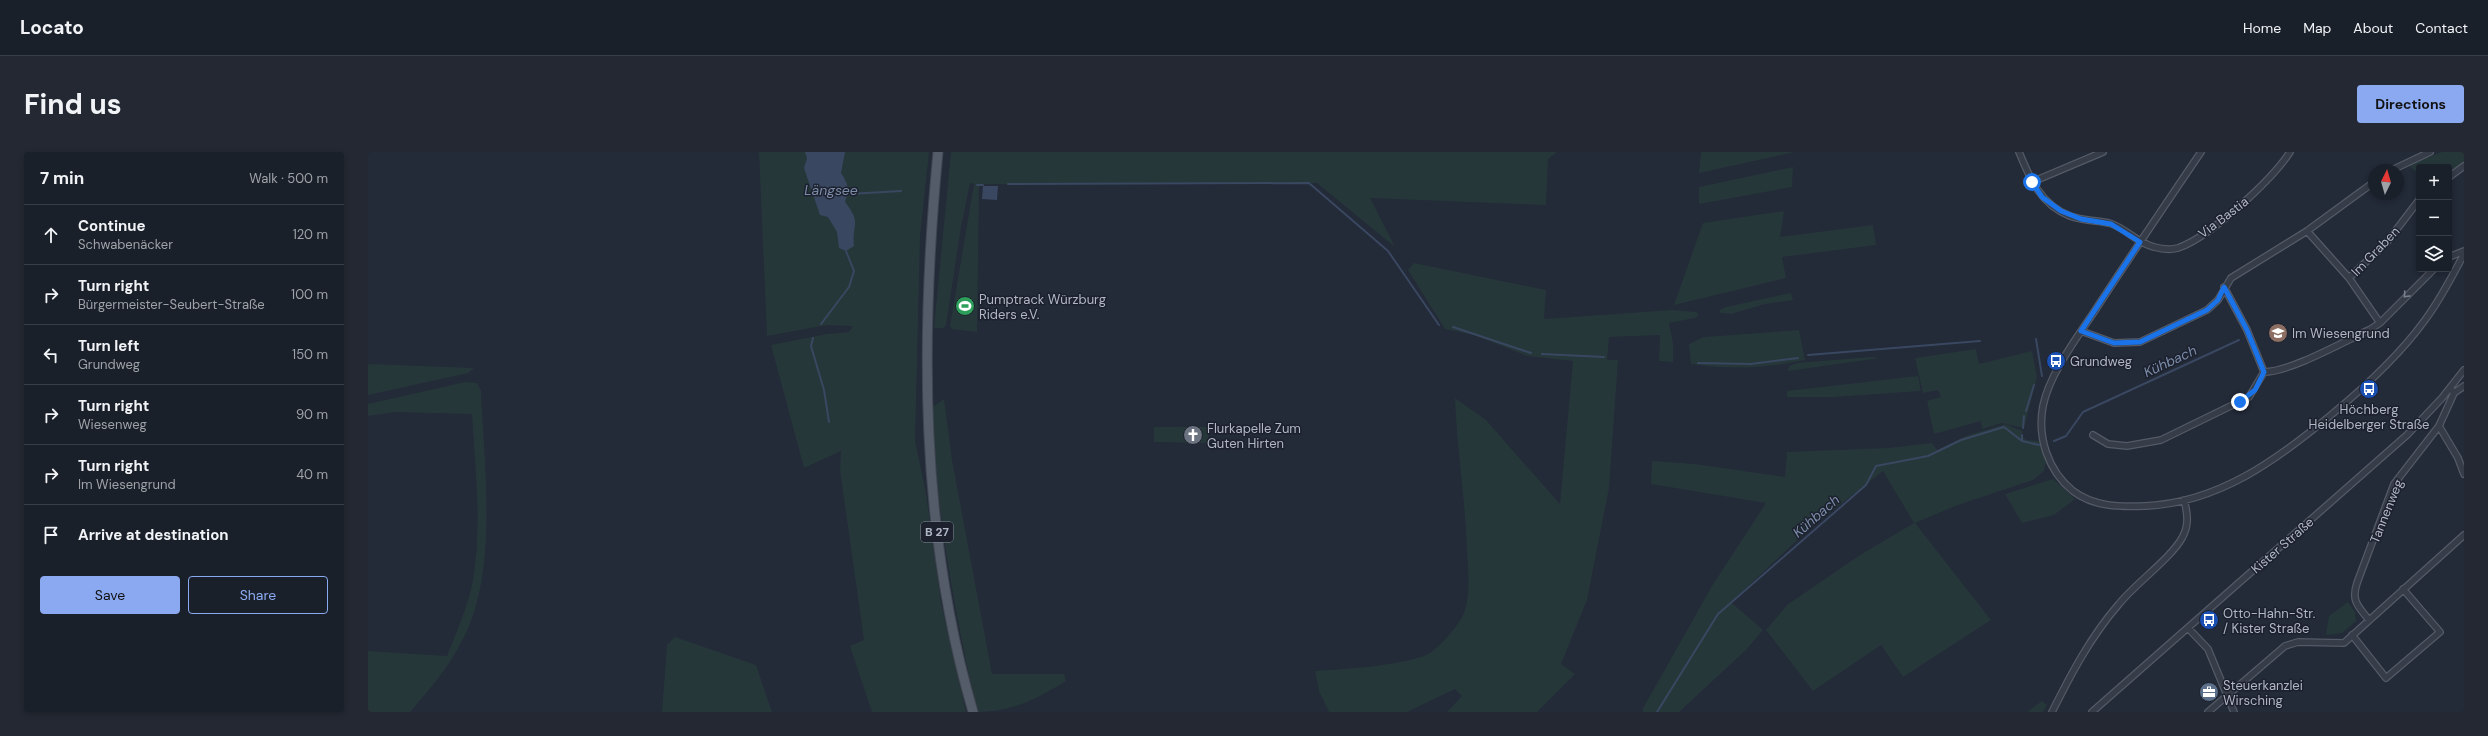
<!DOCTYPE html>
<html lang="en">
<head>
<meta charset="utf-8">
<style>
	body { margin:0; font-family:"DM Sans",sans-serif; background:#232832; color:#f1f3f6 }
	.controls { position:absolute; right:12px; top:12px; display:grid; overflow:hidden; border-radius:4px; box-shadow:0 2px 6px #0003 }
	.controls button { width:36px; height:36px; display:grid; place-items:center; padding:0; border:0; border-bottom:1px solid #383e47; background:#1a202a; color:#f1f3f6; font:20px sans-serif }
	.compass { position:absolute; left:2000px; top:12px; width:36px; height:36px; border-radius:50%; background:#1a202a; box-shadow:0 2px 6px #0003; rotate:5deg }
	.stop { position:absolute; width:12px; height:12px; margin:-9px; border:3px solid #1a73e8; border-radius:50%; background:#fff }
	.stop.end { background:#1a73e8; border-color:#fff; box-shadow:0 1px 4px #0008 }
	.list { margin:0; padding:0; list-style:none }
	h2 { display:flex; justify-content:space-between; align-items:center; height:52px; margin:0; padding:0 16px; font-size:17px }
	h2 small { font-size:13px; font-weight:400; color:#9fa3a8 }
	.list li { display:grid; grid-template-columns:26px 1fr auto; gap:12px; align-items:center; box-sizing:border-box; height:60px; padding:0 16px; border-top:1px solid #383e47 }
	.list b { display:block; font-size:15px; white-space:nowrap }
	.list p { margin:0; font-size:13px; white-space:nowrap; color:#9fa3a8 }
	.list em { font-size:13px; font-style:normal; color:#9fa3a8 }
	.actions { display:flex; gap:8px; padding:12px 16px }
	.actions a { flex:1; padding:9px 0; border:1px solid #8ba9f0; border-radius:4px; text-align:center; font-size:14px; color:#8ba9f0 }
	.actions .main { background:#8ba9f0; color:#111 }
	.icon { flex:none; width:22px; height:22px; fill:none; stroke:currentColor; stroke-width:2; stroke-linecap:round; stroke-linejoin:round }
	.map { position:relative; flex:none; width:2096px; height:560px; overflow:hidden; border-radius:4px }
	header { display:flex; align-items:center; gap:24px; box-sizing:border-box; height:56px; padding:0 20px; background:#1a202a; border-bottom:1px solid #383e47 }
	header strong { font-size:19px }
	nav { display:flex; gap:22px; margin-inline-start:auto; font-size:14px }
	.intro { display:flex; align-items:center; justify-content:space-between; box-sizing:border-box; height:96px; padding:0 24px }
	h1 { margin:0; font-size:28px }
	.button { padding:10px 18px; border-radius:4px; background:#8ba9f0; color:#111; font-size:14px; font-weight:700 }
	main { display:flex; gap:24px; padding:0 24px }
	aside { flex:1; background:#1a202a; border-radius:4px; box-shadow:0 2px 6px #0003 }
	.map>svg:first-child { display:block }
	.green { fill:#26373a }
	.water { fill:#394760 }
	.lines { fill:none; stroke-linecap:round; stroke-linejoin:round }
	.stream { stroke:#394760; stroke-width:2 }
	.minor-casing { stroke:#545a66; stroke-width:8 }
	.primary-casing { stroke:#404552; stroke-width:11 }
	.minor { stroke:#363c48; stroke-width:5.5 }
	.primary { stroke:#545b69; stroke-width:9 }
	.oneway { stroke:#7a808d }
	.route { stroke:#1a73e8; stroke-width:5 }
	.labels { text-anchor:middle; stroke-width:3; stroke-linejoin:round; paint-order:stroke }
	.shield { fill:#1c212d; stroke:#848a97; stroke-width:1 }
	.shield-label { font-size:12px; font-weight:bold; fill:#b1b7c5 }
	.street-label { font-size:13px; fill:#b1b7c5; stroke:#1c212d }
	.poi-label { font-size:13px; fill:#b1b7c5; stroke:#1c212d; text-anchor:start }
	.water-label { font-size:14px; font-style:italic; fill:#7b8caa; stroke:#1c212d }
</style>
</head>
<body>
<header>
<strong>Locato</strong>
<nav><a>Home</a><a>Map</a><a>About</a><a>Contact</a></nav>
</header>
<div class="intro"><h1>Find us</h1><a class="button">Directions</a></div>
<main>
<aside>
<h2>7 min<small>Walk · 500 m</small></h2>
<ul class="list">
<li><svg class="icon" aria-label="ahead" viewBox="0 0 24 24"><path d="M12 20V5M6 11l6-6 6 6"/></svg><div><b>Continue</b><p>Schwabenäcker</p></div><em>120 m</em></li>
<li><svg class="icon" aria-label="right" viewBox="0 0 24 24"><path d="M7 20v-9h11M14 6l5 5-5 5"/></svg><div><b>Turn right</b><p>Bürgermeister-Seubert-Straße</p></div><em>100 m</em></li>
<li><svg class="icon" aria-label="left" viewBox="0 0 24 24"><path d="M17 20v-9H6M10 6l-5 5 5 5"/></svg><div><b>Turn left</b><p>Grundweg</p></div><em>150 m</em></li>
<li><svg class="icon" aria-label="right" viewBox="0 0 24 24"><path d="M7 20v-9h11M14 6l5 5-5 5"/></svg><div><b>Turn right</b><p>Wiesenweg</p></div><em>90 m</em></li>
<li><svg class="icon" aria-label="right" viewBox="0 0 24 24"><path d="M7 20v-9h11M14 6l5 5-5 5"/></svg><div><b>Turn right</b><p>Im Wiesengrund</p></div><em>40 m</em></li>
<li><svg class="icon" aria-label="arrive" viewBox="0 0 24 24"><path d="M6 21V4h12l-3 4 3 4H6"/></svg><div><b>Arrive at destination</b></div></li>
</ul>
<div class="actions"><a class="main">Save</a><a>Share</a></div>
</aside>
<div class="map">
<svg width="2096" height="560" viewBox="0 0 2096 560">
	<rect width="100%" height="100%" fill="#232a38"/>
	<!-- green -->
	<path class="green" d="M391 0H561L552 85 547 289 558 341 573 451 598 560H504L482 494 496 488 472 318 473 299 436 316 403 193 459 182 481 180 485 174 459 173 399 184Z
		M583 0H1189L1180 7 1178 53 1002 46 1027 95 949 31 611 32 609 180 584 177 582 174 606 32 602 31 593 75 578 173 575 176H566Z
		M1333 0H1427L1331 21Z
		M2074 0H2096V10L2081 23V15H2051V22L2040 13Z
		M1425 15 1424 35 1331 52V35Z
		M1416 59 1412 85 1505 73 1508 93 1414 105 1418 126 1306 153 1335 71Z
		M1046 111 1178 138 1176 167 1304 158 1329 160 1330 164 1327 166 1301 171 1305 191V210L1291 209 1292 183 1241 185 1239 208H1250L1241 336 1219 448 1193 512 1207 522 1169 560H1079L1094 544 1087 537 1039 560H961L951 539 947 519C977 517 1031 514 1058 503 1069 499 1092 472 1096 461 1103 441 1100 418 1099 397 1097 346 1089 297 1087 246L1118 268 1192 352 1205 209 1159 204 1106 183 1077 177 1040 118Z
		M1423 141 1425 148 1397 152 1363 162 1352 161V158L1358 155Z
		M1431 178 1437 208C1399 216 1361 218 1323 212L1321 192 1336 185Z
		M1608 197 1611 212 1664 199 1669 225 1656 276 1634 271 1614 277 1613 269 1566 282 1559 249 1573 245 1570 238 1555 241 1547 206Z
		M1503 205 1512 206 1420 219 1421 214 1429 211Z
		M0 212 106 216 100 221 0 243Z
		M1550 224 1553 239 1465 245H1419V239Z
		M97 230 109 231 113 239C116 315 131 421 94 489 81 515 61 538 42 560H0V499L79 504C91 474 104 445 107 414 113 364 107 311 104 262L27 260 0 264V252Z
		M576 247 584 308 624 522H696L698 529C669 547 644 560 609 560 587 460 567 358 565 255Z
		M1637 272 1654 279V284L1658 288 1671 289 1678 310 1676 319 1665 328 1587 354 1547 371 1623 468 1535 525 1513 493 1445 539 1398 478 1419 453 1492 403 1546 371 1515 319 1440 378 1363 450 1395 478 1378 498 1311 560H1276L1274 558 1344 434 1398 351 1283 332 1284 309 1327 312 1417 325 1419 300 1520 296 1564 291 1569 298 1598 284Z
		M786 275H841L840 291 786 290Z
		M1685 327 1707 347 1686 363 1654 371 1637 342Z
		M1980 450 1987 460 1988 469 1974 481 1958 483 1961 464Z
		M307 485 388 513 404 560H294L299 493Z
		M1674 549 1679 553 1675 560H1659Z"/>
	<!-- water -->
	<path class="water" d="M437 0H477L473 21C480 32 482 37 477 50 494 72 484 70 486 94L478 99 471 96 469 80 460 65 452 63 436 16 439 6Z
		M615 34H630L629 48 614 47Z"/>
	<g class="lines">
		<!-- stream -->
		<path class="stream" d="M640 32 941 31 1020 99 1071 173
			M609 33H615
			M481 42 533 39
			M453 172 481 135 486 119 478 99
			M1085 175 1163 201
			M445 186 443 194 456 238 461 270
			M1668 187 1674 224
			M1174 202 1236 205
			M1440 203 1612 189
			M1330 211 1383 212 1430 206
			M1658 259 1666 233
			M1655 276 1656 264
			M1654 289V283
			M1686 289 1698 284 1715 260 1871 188
			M1289 560 1350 462 1498 333 1508 314 1560 304 1593 288 1636 275 1654 289 1671 293"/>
		<defs>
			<path id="minor" d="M1651 0C1662 27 1673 53 1702 64 1715 69 1728 68 1741 71 1758 76 1769 91 1786 95 1793 97 1803 98 1810 96 1842 85 1904 28 1922 0
				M1833 0C1797 53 1761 106 1726 160 1708 187 1681 223 1675 254 1669 285 1680 319 1705 339 1726 355 1752 355 1777 354 1850 351 1909 308 1963 263 1997 235 2031 204 2057 168 2072 148 2084 125 2096 102
				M2024 18 2062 0
				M2081 25 2096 14
				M1664 30 1735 0
				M1939 79 1981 126 2012 171
				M2081 105 2096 99
				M1981 126 2019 90 2051 48
				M1856 135 1879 178 1896 220
				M1713 179 1746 191 1772 190 1839 158 1850 148 1863 126 1939 79 2006 30
				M1896 220C1922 220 1975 190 2001 178L2012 171 2066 117
				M2086 241 2096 234
				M2071 274 2090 306 2096 322
				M1725 283 1740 292 1759 294 1793 288 1881 245 1896 220
				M2001 468C1990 454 1983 449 1989 431L2026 332 2071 274 2086 241 2082 236
				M1820 476 1840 497 1866 560
				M1984 483 2018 526 2072 480 2035 437
				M1684 560C1703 522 1723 484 1751 452 1767 432 1803 406 1814 386 1821 374 1820 362 1816 348
				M1724 560 2039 283 2074 246 2096 218
				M1840 560 1917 494 1930 490 1976 491 2096 383"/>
			<path id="primary" d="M570 0C552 187 552 378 605 560"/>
		</defs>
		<!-- minor casing -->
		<use href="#minor" class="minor-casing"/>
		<!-- primary casing -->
		<use href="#primary" class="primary-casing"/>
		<!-- minor -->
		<use href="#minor" class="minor"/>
		<!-- primary -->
		<use href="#primary" class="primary"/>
	</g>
	<!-- one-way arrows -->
	<defs><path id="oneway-chevron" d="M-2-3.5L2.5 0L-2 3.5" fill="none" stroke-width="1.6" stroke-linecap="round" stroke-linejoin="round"/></defs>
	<use class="oneway" href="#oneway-chevron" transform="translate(2038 143) rotate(133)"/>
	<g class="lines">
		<!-- route -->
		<path class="route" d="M1664 30 1674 45 1693 59 1713 67 1743 72 1772 90 1713 179 1746 191 1772 190 1839 158 1850 148 1856 135 1879 178 1896 220 1887 238 1872 250"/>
	</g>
	<!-- icons -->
	<defs>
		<symbol id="stadium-disc" viewBox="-11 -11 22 22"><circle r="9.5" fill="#2e9e5b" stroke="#1c212d"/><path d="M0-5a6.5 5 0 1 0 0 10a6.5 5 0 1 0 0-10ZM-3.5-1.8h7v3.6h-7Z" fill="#fff"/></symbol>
		<symbol id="school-disc" viewBox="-11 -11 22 22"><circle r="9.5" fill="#8d6e63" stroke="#1c212d"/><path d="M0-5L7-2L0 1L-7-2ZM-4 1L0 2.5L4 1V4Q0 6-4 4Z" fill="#fff"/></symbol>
		<symbol id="bus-disc" viewBox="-11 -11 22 22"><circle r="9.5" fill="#1a4fb4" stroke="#1c212d"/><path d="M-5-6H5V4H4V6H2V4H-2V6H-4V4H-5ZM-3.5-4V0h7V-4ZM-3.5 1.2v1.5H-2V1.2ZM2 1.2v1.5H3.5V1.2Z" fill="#fff"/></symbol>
		<symbol id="church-disc" viewBox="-11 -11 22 22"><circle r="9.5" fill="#6b7280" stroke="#1c212d"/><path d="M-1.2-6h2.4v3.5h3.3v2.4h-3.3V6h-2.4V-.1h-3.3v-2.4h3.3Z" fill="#fff"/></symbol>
		<symbol id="office-disc" viewBox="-11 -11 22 22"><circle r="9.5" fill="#5c6f8a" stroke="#1c212d"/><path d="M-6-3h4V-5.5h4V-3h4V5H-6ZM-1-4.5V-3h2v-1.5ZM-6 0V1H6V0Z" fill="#fff"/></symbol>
	</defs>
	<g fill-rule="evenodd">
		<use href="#stadium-disc" x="586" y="143" width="22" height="22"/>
		<use href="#school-disc" x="1899" y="170" width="22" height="22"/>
		<use href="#bus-disc" x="1677" y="198" width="22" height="22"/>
		<use href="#bus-disc" x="1990" y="226" width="22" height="22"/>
		<use href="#church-disc" x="814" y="272" width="22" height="22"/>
		<use href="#bus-disc" x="1830" y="457" width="22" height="22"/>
		<use href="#office-disc" x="1830" y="529" width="22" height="22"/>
	</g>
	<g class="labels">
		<!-- shield labels -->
		<rect class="shield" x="553" y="370" width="32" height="20" rx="3"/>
		<g class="shield-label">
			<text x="569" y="384">B 27</text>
		</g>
		<!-- street labels -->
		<g class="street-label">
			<text transform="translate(1855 65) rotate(-37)" y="5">Via Bastia</text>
			<text transform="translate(2007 99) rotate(-46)" y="5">Im Graben</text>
			<text transform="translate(2018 359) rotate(-68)" y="5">Tannenweg</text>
			<text transform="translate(1914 393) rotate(-41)" y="5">Kister Straße</text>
		</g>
		<!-- poi labels -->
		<g class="poi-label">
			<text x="611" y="152">Pumptrack Würzburg<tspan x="611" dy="15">Riders e.V.</tspan></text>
			<text x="1924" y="186">Im Wiesengrund</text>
			<text x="1702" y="214">Grundweg</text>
			<text x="2001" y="262" text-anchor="middle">Höchberg<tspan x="2001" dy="15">Heidelberger Straße</tspan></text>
			<text x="839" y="281">Flurkapelle Zum<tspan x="839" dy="15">Guten Hirten</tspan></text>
			<text x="1855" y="466">Otto-Hahn-Str.<tspan x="1855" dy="15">/ Kister Straße</tspan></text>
			<text x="1855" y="538">Steuerkanzlei<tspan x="1855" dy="15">Wirsching</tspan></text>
		</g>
		<!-- water labels -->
		<g class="water-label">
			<text x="463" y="43">Längsee</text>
			<text transform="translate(1802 209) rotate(-25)" y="5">Kühbach</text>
			<text transform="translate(1448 364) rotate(-41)" y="5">Kühbach</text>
		</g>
	</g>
</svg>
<div class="controls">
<button>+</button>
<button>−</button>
<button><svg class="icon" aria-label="layers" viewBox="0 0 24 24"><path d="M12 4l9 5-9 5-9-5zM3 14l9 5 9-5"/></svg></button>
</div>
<svg class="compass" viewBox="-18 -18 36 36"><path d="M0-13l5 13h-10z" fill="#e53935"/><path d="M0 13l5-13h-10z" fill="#9fa3a8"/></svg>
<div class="stop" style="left:1664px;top:30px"></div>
<div class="stop end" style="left:1872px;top:250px"></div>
</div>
</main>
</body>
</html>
